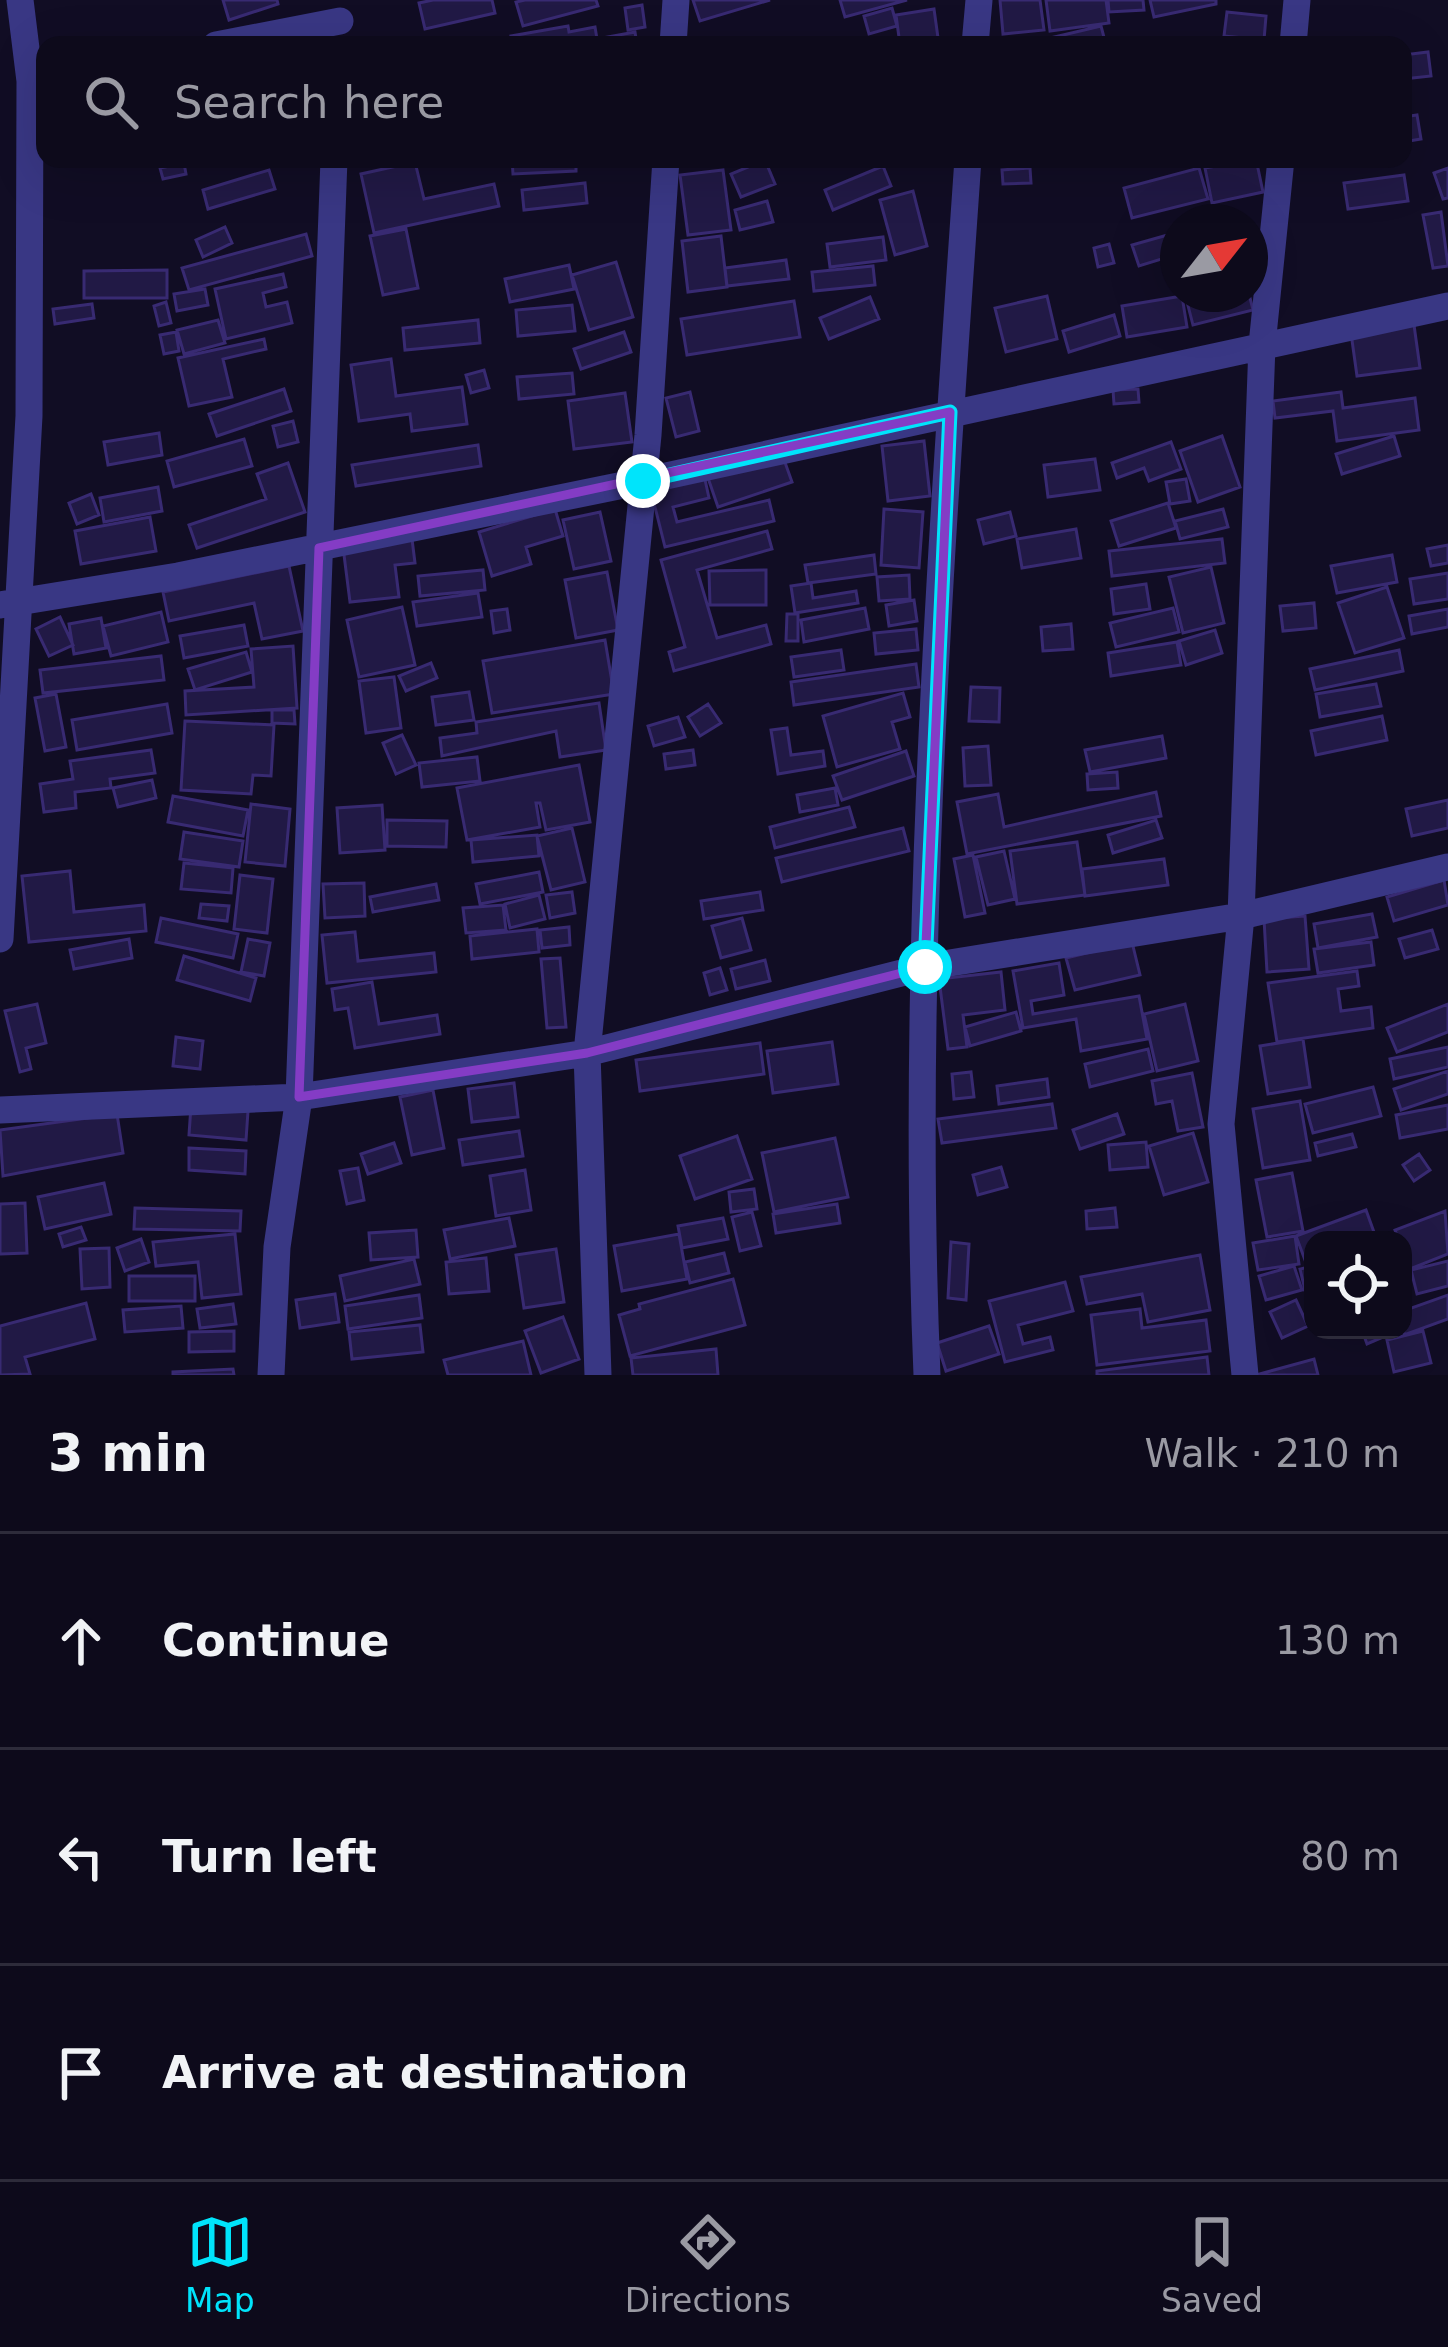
<!DOCTYPE html>
<html lang="en">
<head>
<meta charset="utf-8">
<style>
	body { margin:0; font-family:"DejaVu Sans",sans-serif; background:#161324; color:#f1f3f6 }
	.controls { position:absolute; right:36px; bottom:36px; display:grid; overflow:hidden; border-radius:24px; box-shadow:0 12px 48px #0002 }
	.controls button { width:108px; height:108px; display:grid; place-items:center; padding:0; border:0; border-bottom:3px solid #2d2b3a; background:#0d0a1b; color:#f1f3f6; font:60px sans-serif }
	.compass { position:absolute; left:1160px; top:204px; width:108px; height:108px; border-radius:50%; background:#0d0a1b; box-shadow:0 12px 48px #0002; rotate:59deg }
	.stop { position:absolute; width:36px; height:36px; margin:-27px; border:9px solid #00e4fb; border-radius:50%; background:#fff }
	.stop.end { background:#00e4fb; border-color:#fff; box-shadow:0 3px 12px #0008 }
	.list { margin:0; padding:0; list-style:none }
	h2 { display:flex; justify-content:space-between; align-items:center; height:156px; margin:0; padding:0 48px; font-size:51px }
	h2 small { font-size:39px; font-weight:400; color:#9a9aa3 }
	.list li { display:grid; grid-template-columns:78px 1fr auto; gap:36px; align-items:center; box-sizing:border-box; height:216px; padding:0 48px; border-top:3px solid #2d2b3a }
	.list b { display:block; font-size:45px; white-space:nowrap }
	.list em { font-size:39px; font-style:normal; color:#9a9aa3 }
	.icon { flex:none; width:66px; height:66px; fill:none; stroke:currentColor; stroke-width:2; stroke-linecap:round; stroke-linejoin:round }
	.map { position:relative; flex:none; width:1448px; height:1375px; overflow:hidden }
	.search { position:absolute; background:#0d0a1b; box-shadow:0 12px 48px #0002; left:36px; right:36px; top:36px; height:132px; display:flex; align-items:center; gap:30px; box-sizing:border-box; padding:0 42px; border-radius:24px; color:#9a9aa3; font-size:45px }
	.sheet { height:804px; background:#0d0a1b }
	nav { display:flex; justify-content:space-around; align-items:center; box-sizing:border-box; height:168px; border-top:3px solid #2d2b3a; background:#0d0a1b; font-size:33px; color:#9a9aa3 }
	nav a { display:grid; justify-items:center; gap:6px }
	nav .on { color:#00e4fb }
	.map>svg:first-child { display:block }
	.building { fill:#211945; stroke:#382a72; stroke-width:3 }
	.lines { fill:none; stroke-linecap:round; stroke-linejoin:round }
	.minor { stroke:#393784; stroke-width:27 }
	.route { stroke:#00e4fb; stroke-width:15 }
	.marked { fill:none; stroke:#843cc5; stroke-width:9; stroke-linejoin:round }
</style>
</head>
<body>
<div class="map">
<svg width="1448" height="1375" viewBox="0 0 1448 1375">
	<rect width="100%" height="100%" fill="#110d24"/>
	<!-- building -->
	<path class="building" d="M223 0H277L278 4 229 20Z
		M433 0H492L495 13 425 29 419 3Z
		M525 0H596L598 6 523 26 516 2Z
		M693 0H770L700 21Z
		M840 0H907L845 17Z
		M1000 0H1040L1044 30 1003 34Z
		M1046 0H1106L1109 23 1050 31Z
		M1108 0H1143L1144 10 1109 12Z
		M1150 0H1216V4L1154 17Z
		M642 5 645 27 628 30 625 8Z
		M892 8 897 26 869 34 864 16Z
		M934 9 939 45H900L896 15Z
		M1227 12 1266 16 1264 40 1224 36Z
		M568 26 569 32 595 27 597 39 635 32 637 45H513L511 36Z
		M1101 26 1106 45H1043L1042 40Z
		M1428 52 1431 76 1403 79V55Z
		M1417 115 1421 139 1403 142V117Z
		M512 159H576V171L513 174Z
		M1256 159 1263 192 1212 203 1205 168Z
		M765 160 775 184 741 197 731 174Z
		M415 162 424 199 494 184 499 206 374 233 361 174Z
		M184 163 186 174 163 179 160 168Z
		M883 166 891 186 833 210 825 190Z
		M1030 168 1031 183 1003 184 1002 170Z
		M1199 168 1208 199 1132 218 1124 188Z
		M1448 168V198L1443 199 1434 173Z
		M269 170 275 189 208 209 203 190Z
		M723 170 731 230 688 235 680 175Z
		M1404 175 1408 201 1348 209 1344 183Z
		M585 183 587 203 524 210 522 190Z
		M913 191 927 246 895 255 880 200Z
		M767 201 773 222 740 230 735 210Z
		M1441 212 1448 266 1433 268 1423 215Z
		M225 227 232 243 203 257 196 240Z
		M406 229 418 288 383 295 370 236Z
		M1178 232V254L1139 266 1132 245Z
		M306 234 312 256 189 290 182 268Z
		M721 236 727 287 688 292 682 241Z
		M883 237 886 260 830 267 827 244Z
		M1109 244 1114 263 1098 267 1094 248Z
		M786 260 789 279 727 286 725 268Z
		M616 262 633 317 589 330 572 275Z
		M569 265 574 289 510 302 505 279Z
		M873 266 875 285 814 291 812 272Z
		M167 270V298H84V271Z
		M283 274 286 287 263 293 266 307 287 302 292 323 226 339 215 289Z
		M205 289 208 305 177 311 174 294Z
		M1185 294H1249L1253 310 1193 325Z
		M1047 296 1057 339 1006 352 995 308Z
		M1182 296 1187 327 1127 337 1122 306Z
		M870 297 879 319 829 339 820 318Z
		M794 301 800 337 687 355 681 319Z
		M166 302 171 323 159 326 154 306Z
		M92 304 94 318 55 324 53 309Z
		M572 305 575 331 518 336 516 310Z
		M1114 315 1120 336 1069 352 1063 331Z
		M218 320 225 343 184 354 177 330Z
		M478 320 480 343 405 350 403 328Z
		M1414 325 1420 368 1357 376 1351 333Z
		M176 332 179 351 164 354 160 335Z
		M624 332 631 352 581 369 574 349Z
		M264 339 266 349 223 359 232 397 189 406 178 358Z
		M391 359 396 396 462 387 467 424 412 431 410 414 359 421 351 365Z
		M484 370 489 388 471 393 466 375Z
		M572 373 574 394 519 399 517 377Z
		M284 389 291 411 217 436 209 414Z
		M1138 389 1139 402 1114 404 1113 390Z
		M690 392 699 431 676 437 666 398Z
		M1341 392 1343 408 1415 398 1419 430 1337 441 1333 411 1275 418 1273 401Z
		M625 393 632 442 574 449 568 401Z
		M293 421 298 442 278 447 273 426Z
		M159 433 162 455 108 465 104 442Z
		M1222 436 1240 487 1198 502 1180 451Z
		M1394 436 1400 456 1342 474 1336 454Z
		M244 439 252 466 174 487 167 461Z
		M924 441 930 496 888 501 882 446Z
		M1171 442 1181 469 1149 481 1144 468 1117 478 1112 463Z
		M478 445 481 466 356 486 352 465Z
		M782 454 792 482 718 507 708 478Z
		M1095 459 1100 490 1048 497 1044 465Z
		M288 463 305 512 197 548 189 525 266 499 257 474Z
		M704 475 709 498 673 507 677 522 769 500 774 521 665 547 650 487Z
		M1186 479 1190 501 1170 504 1166 482Z
		M158 487 162 511 104 522 100 498Z
		M91 494 99 515 77 524 69 503Z
		M1168 503 1176 528 1119 546 1111 521Z
		M555 509 563 536 526 547 531 564 492 576 479 532Z
		M884 509 923 512 919 568 881 565Z
		M1223 509 1228 527 1180 539 1175 521Z
		M600 512 611 561 574 569 563 520Z
		M1010 512 1016 536 984 544 978 520Z
		M150 517 156 551 81 564 75 531Z
		M1076 529 1081 558 1022 568 1017 539Z
		M767 531 772 549 697 570 717 638 766 625 771 644 674 671 669 652 685 647 661 560Z
		M412 539 415 563 395 565 399 597 350 602 343 547Z
		M1222 539 1225 563 1112 576 1109 551Z
		M1448 545V563L1431 566 1427 549Z
		M874 555 876 574 808 583 805 565Z
		M1392 555 1397 582 1337 593 1331 566Z
		M289 566 303 631 262 639 254 603 169 621 163 592Z
		M1211 567 1224 623 1183 633 1169 577Z
		M483 570 485 590 420 596 418 576Z
		M766 570V605H710L709 571Z
		M607 572 618 630 576 638 565 580Z
		M1448 573V599L1414 604 1410 579Z
		M909 575 910 599 879 601 877 577Z
		M811 583 813 598 856 591 858 603 795 613 791 586Z
		M1146 584 1150 609 1114 614 1111 589Z
		M1387 587 1404 638 1355 653 1338 603Z
		M478 593 482 617 417 626 413 602Z
		M914 600 917 621 889 626 886 605Z
		M1314 603 1316 628 1283 631 1280 606Z
		M402 607 415 665 359 677 347 620Z
		M865 608 869 629 804 642 801 620Z
		M1173 608 1179 632 1116 647 1110 623Z
		M507 609 510 630 494 633 491 611Z
		M1448 609V627L1412 634 1409 616Z
		M161 612 168 642 111 656 103 626Z
		M787 614H798V641H786Z
		M60 617 73 645 49 656 36 629Z
		M101 618 106 648 74 654 69 624Z
		M1071 624 1073 649 1043 651 1041 627Z
		M244 625 248 646 184 658 180 636Z
		M916 629 918 650 876 654 874 633Z
		M1215 630 1222 653 1186 665 1179 641Z
		M605 640 614 694 492 713 483 661Z
		M1177 642 1181 665 1111 676 1108 653Z
		M293 646 297 708 186 715 185 691 254 687 251 649Z
		M841 650 844 670 794 677 791 657Z
		M1399 650 1403 671 1315 690 1310 669Z
		M246 652 252 672 195 690 188 669Z
		M161 656 164 680 43 693 40 670Z
		M431 663 437 678 406 691 399 676Z
		M916 664 919 687 794 705 791 682Z
		M394 677 401 728 366 733 359 681Z
		M1376 684 1381 706 1320 717 1316 694Z
		M971 687 1000 688 999 722 969 721Z
		M469 692 474 720 436 725 432 697Z
		M903 693 910 717 892 722 900 749 837 767 823 716Z
		M56 694 66 747 45 751 35 698Z
		M599 703 606 750 560 757 556 731 442 756 440 738 477 733 476 722Z
		M167 704 172 733 77 750 72 720Z
		M708 704 721 723 700 736 688 717Z
		M272 710H294L295 724 272 723Z
		M1382 716 1387 740 1316 755 1311 731Z
		M678 717 685 737 654 746 648 726Z
		M185 721 274 725 271 776 253 775 251 794 181 790Z
		M787 728 791 755 823 751 825 766 778 774 771 730Z
		M402 735 416 765 396 774 383 743Z
		M1162 736 1166 758 1090 772 1085 750Z
		M988 746 991 785 965 786 963 748Z
		M151 750 155 773 110 779 111 788 75 792 76 808 44 812 40 784 73 779 70 761Z
		M693 750 695 765 666 769 664 754Z
		M906 751 914 776 842 800 833 776Z
		M477 757 480 781 422 787 419 763Z
		M579 765 590 822 546 830 540 803H536L540 827 467 840 457 788Z
		M1117 772 1118 788 1088 790 1087 774Z
		M152 780 156 798 118 807 113 788Z
		M835 788 838 805 800 812 797 795Z
		M1156 792 1161 816 967 854 957 802 998 794 1004 827Z
		M173 796 248 810 243 836 168 822Z
		M1448 800V828L1412 836 1406 809Z
		M251 804 290 809 285 866 245 862Z
		M382 805 385 850 340 853 337 808Z
		M849 807 855 827 775 848 770 827Z
		M387 820 447 821 446 847 387 846Z
		M1156 820 1162 838 1113 853 1108 835Z
		M572 828 585 882 551 890 537 836Z
		M903 828 909 851 782 882 776 858Z
		M184 832 243 841 239 867 180 859Z
		M537 835 539 856 473 862 471 840Z
		M1077 842 1085 895 1017 904 1010 851Z
		M1004 851 1015 899 988 905 976 857Z
		M973 855 985 913 965 917 954 859Z
		M1164 859 1168 885 1085 896 1082 869Z
		M184 863 233 868 231 893 181 889Z
		M70 871 74 912 144 905 146 931 29 942 22 876Z
		M539 872 543 892 480 904 476 884Z
		M240 875 273 879 267 933 234 929Z
		M1444 880 1448 905 1394 921 1387 897Z
		M364 883 365 916 325 918 323 884Z
		M436 884 439 900 373 912 370 897Z
		M572 892 575 913 550 918 546 895Z
		M760 892 763 910 704 919 701 901Z
		M539 895 545 919 510 928 505 904Z
		M201 904 229 906 227 921 199 918Z
		M503 905 506 930 466 933 463 908Z
		M1372 914 1377 937 1318 948 1314 924Z
		M1305 916 1309 969 1267 972 1264 919Z
		M161 918 238 934 233 958 156 942Z
		M742 918 751 950 721 958 712 926Z
		M569 927 570 945 542 948 540 930Z
		M537 929 539 952 472 959 470 936Z
		M1432 930 1438 949 1405 958 1399 939Z
		M355 932 358 961 434 953 436 972 327 983 322 935Z
		M129 939 132 958 74 969 70 950Z
		M248 939 270 943 264 976 241 972Z
		M1132 942 1140 975 1075 990 1066 958Z
		M1371 942 1374 965 1318 973 1314 949Z
		M184 956 256 978 250 1001 177 980Z
		M560 958 566 1027 547 1028 541 959Z
		M765 960 770 981 736 989 731 969Z
		M1059 963 1064 995 1031 1001 1033 1014 1139 996 1147 1039 1081 1051 1076 1019 1023 1028 1013 971Z
		M720 968 727 990 710 995 704 973Z
		M1357 971 1359 986 1338 989 1341 1011 1371 1007 1373 1028 1277 1042 1268 983Z
		M1001 972 1005 1010 963 1015 967 1047 948 1049 939 979Z
		M372 982 379 1024 437 1015 440 1034 355 1048 348 1008 335 1010 332 989Z
		M37 1004 46 1043 26 1048 31 1069 20 1072 5 1011Z
		M1185 1004 1198 1061 1157 1071 1144 1014Z
		M1448 1004V1032L1397 1052 1387 1028Z
		M1016 1012 1021 1031 970 1046 965 1027Z
		M176 1037 203 1041 200 1069 173 1066Z
		M1303 1039 1310 1087 1268 1094 1260 1046Z
		M832 1042 838 1084 773 1093 767 1051Z
		M760 1043 764 1074 640 1091 636 1060Z
		M1448 1047V1067L1394 1079 1390 1059Z
		M1148 1049 1153 1071 1090 1087 1085 1064Z
		M1448 1071V1094L1401 1110 1394 1089Z
		M971 1072 974 1097 954 1099 952 1074Z
		M1192 1073 1203 1127 1178 1131 1172 1101 1156 1104 1152 1081Z
		M1047 1079 1049 1097 999 1104 997 1086Z
		M514 1083 518 1117 472 1122 468 1089Z
		M1373 1087 1381 1116 1313 1133 1305 1104Z
		M433 1090 444 1148 412 1155 400 1097Z
		M1300 1101 1310 1160 1263 1168 1253 1109Z
		M1052 1104 1056 1128 942 1143 938 1119Z
		M1448 1105V1129L1400 1138 1396 1115Z
		M191 1106 248 1111 246 1140 189 1135Z
		M117 1114 123 1153 3 1176 0 1130Z
		M1117 1114 1124 1134 1080 1149 1073 1130Z
		M519 1131 523 1156 463 1165 459 1140Z
		M1193 1133 1208 1182 1164 1195 1149 1146Z
		M1352 1134 1356 1147 1318 1156 1315 1143Z
		M737 1136 752 1179 695 1199 680 1156Z
		M835 1138 848 1197 774 1212 762 1153Z
		M1146 1142 1148 1167 1110 1170 1108 1145Z
		M394 1143 401 1163 368 1174 361 1154Z
		M189 1148 246 1151 245 1174 189 1170Z
		M1419 1154 1430 1170 1414 1181 1403 1165Z
		M1001 1167 1007 1187 978 1195 973 1175Z
		M358 1168 364 1200 347 1204 340 1171Z
		M525 1170 531 1210 496 1216 490 1176Z
		M1292 1173 1303 1231 1267 1237 1256 1180Z
		M104 1183 111 1214 45 1229 38 1197Z
		M754 1189 757 1209 731 1212 729 1192Z
		M25 1203 27 1253 0 1254V1204Z
		M837 1204 840 1223 776 1233 773 1214Z
		M135 1208 241 1211 240 1231 134 1229Z
		M1115 1208 1117 1227 1087 1229 1086 1211Z
		M1366 1210 1375 1235 1313 1240V1257L1305 1260 1296 1236Z
		M1445 1211 1448 1254 1410 1269 1395 1230Z
		M752 1212 761 1246 740 1251 732 1217Z
		M509 1218 515 1246 450 1259 444 1230Z
		M723 1218 728 1239 682 1248 678 1226Z
		M81 1227 86 1240 63 1247 59 1234Z
		M416 1230 418 1257 371 1260 369 1233Z
		M235 1234 241 1294 202 1298 198 1262 156 1266 153 1242Z
		M679 1234 687 1279 622 1291 614 1246Z
		M1295 1236 1299 1264 1258 1270 1253 1243Z
		M141 1239 149 1262 125 1271 117 1248Z
		M951 1242 969 1244 966 1300 948 1298Z
		M109 1248 110 1287 82 1289 80 1249Z
		M556 1249 564 1302 524 1308 516 1255Z
		M724 1253 729 1273 690 1283 685 1262Z
		M1200 1255 1210 1310 1148 1322 1142 1294 1087 1304 1081 1277Z
		M486 1258 489 1291 449 1294 446 1262Z
		M414 1259 420 1284 345 1301 340 1276Z
		M1448 1261V1286L1417 1294 1411 1270Z
		M1294 1266 1302 1290 1266 1300 1259 1276Z
		M1313 1266V1288L1305 1290 1300 1269Z
		M129 1276H195V1301H129Z
		M733 1279 745 1325 630 1356 619 1315 640 1309 639 1304Z
		M1065 1282 1073 1311 1018 1325 1023 1344 1050 1337 1053 1350 1005 1362 989 1301Z
		M335 1294 339 1322 300 1328 296 1300Z
		M419 1295 422 1318 348 1329 345 1306Z
		M1448 1295V1319L1404 1335 1403 1311Z
		M1296 1300 1308 1326 1282 1338 1270 1312Z
		M86 1303 95 1339 25 1357 30 1374 0 1375V1326Z
		M233 1304 236 1324 200 1328 197 1309Z
		M181 1306 183 1328 125 1332 123 1310Z
		M1140 1309 1142 1328 1206 1320 1210 1351 1097 1365 1091 1315Z
		M563 1317 579 1359 541 1373 525 1331Z
		M420 1325 423 1352 352 1359 349 1332Z
		M989 1326 999 1354 946 1371 937 1343Z
		M1362 1330H1386L1388 1335 1367 1344Z
		M234 1331V1351L189 1352V1332Z
		M1423 1331 1431 1363 1394 1372 1387 1340Z
		M523 1341 531 1375H448L444 1360Z
		M716 1349 718 1375H633L631 1358Z
		M1207 1357 1209 1375H1097V1371Z
		M1314 1359 1318 1375H1256Z
		M233 1369 234 1375H173V1372Z"/>
	<g class="lines">
		<!-- minor -->
		<path class="minor" d="M216 45 340 21
			M673 45 676 0
			M975 45 979 0
			M1293 45 1297 0
			M0 605 178 576 643 481 1448 306
			M0 939 29 416 30 81 20 0
			M0 1110 299 1097 587 1053 925 967 1241 916 1448 867
			M271 1375 277 1247 299 1097 334 159
			M598 1375 587 1053 648 435 666 159
			M927 1375C910 971 940 562 968 159
			M1245 1375 1221 1124 1241 916 1262 345 1281 159"/>
	</g>
	<g class="lines">
		<!-- route -->
		<path class="route" d="M643 481 950 412 925 967"/>
	</g>
	<!-- marked area -->
	<path class="marked" d="M950 412 925 967 587 1053 299 1097 319 548Z"/>
</svg>
<div class="controls">
<button><svg class="icon" aria-label="locate" viewBox="0 0 24 24"><circle cx="12" cy="12" r="6"/><path d="M12 2v4M12 18v4M2 12h4M18 12h4"/></svg></button>
</div>
<svg class="compass" viewBox="-18 -18 36 36"><path d="M0-13l5 13h-10z" fill="#e53935"/><path d="M0 13l5-13h-10z" fill="#9a9aa3"/></svg>
<div class="stop" style="left:925px;top:967px"></div>
<div class="stop end" style="left:643px;top:481px"></div>
<div class="search"><svg class="icon" aria-label="search" viewBox="0 0 24 24"><circle cx="10" cy="10" r="6"/><path d="M15 15l6 6"/></svg>Search here</div>
</div>
<section class="sheet">
<h2>3 min<small>Walk · 210 m</small></h2>
<ul class="list">
<li><svg class="icon" aria-label="ahead" viewBox="0 0 24 24"><path d="M12 20V5M6 11l6-6 6 6"/></svg><div><b>Continue</b></div><em>130 m</em></li>
<li><svg class="icon" aria-label="left" viewBox="0 0 24 24"><path d="M17 20v-9H6M10 6l-5 5 5 5"/></svg><div><b>Turn left</b></div><em>80 m</em></li>
<li><svg class="icon" aria-label="arrive" viewBox="0 0 24 24"><path d="M6 21V4h12l-3 4 3 4H6"/></svg><div><b>Arrive at destination</b></div></li>
</ul>
</section>
<nav>
<a class="on"><svg class="icon" aria-label="map" viewBox="0 0 24 24"><path d="M3 6l6-2 6 2 6-2v14l-6 2-6-2-6 2zM9 4v14M15 6v14"/></svg>Map</a>
<a><svg class="icon" aria-label="directions" viewBox="0 0 24 24"><path d="M12 3l9 9-9 9-9-9zM9 14v-3h6M13 9l2 2-2 2"/></svg>Directions</a>
<a><svg class="icon" aria-label="saved" viewBox="0 0 24 24"><path d="M7 4h10v16l-5-4-5 4z"/></svg>Saved</a>
</nav>
</body>
</html>
